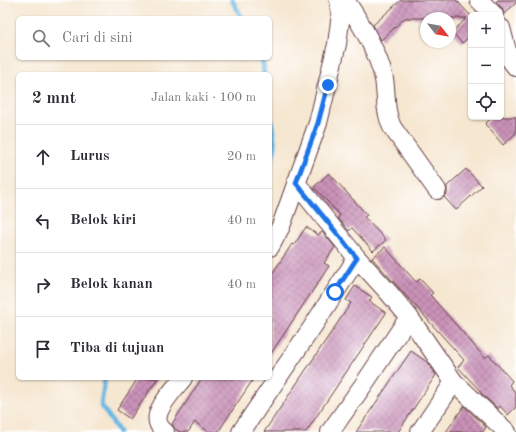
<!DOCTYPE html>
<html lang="id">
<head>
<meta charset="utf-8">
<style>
	body { margin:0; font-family:"Old Standard TT",serif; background:#f7f7f7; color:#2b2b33 }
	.controls { position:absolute; right:12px; top:12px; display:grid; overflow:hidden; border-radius:6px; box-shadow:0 1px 3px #0004 }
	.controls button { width:36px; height:36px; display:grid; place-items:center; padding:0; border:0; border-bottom:1px solid #e1e1e2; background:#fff; color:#2b2b33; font:20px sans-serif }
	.compass { position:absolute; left:420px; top:12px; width:36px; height:36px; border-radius:50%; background:#fff; box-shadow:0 1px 3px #0004; rotate:121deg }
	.stop { position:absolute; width:12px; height:12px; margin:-9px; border:3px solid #1a73e8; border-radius:50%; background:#fff }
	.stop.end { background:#1a73e8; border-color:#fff; box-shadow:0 1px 4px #0008 }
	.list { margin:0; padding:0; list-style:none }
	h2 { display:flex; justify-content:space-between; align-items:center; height:52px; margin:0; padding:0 16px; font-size:17px }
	h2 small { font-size:13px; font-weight:400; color:#7c7c81 }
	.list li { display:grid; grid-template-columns:26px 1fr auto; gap:12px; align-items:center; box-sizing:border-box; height:64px; padding:0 16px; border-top:1px solid #e1e1e2 }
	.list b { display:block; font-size:15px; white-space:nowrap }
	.list em { font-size:13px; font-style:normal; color:#7c7c81 }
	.icon { flex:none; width:22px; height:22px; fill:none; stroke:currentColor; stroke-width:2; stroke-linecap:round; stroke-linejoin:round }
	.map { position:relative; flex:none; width:516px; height:432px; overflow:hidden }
	.search { position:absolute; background:#fff; box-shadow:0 1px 3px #0004; left:16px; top:16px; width:256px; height:44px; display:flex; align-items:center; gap:10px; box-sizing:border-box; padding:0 14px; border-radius:6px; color:#7c7c81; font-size:15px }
	.panel { position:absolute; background:#fff; box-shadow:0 1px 3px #0004; left:16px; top:72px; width:256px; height:308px; border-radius:6px }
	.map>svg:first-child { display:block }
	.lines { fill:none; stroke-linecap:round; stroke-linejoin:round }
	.stream { stroke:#69b8e3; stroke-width:5 }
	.building { fill:url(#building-cross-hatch) }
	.minor-casing { stroke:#643d44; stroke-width:20 }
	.minor { stroke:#fff; stroke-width:18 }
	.route { stroke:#1a73e8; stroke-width:5 }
</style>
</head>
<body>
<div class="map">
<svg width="516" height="432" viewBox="0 0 516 432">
	<defs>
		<pattern id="building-cross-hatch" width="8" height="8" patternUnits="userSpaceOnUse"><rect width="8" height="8" fill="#ca93b9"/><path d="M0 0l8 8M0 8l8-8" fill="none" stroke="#a67797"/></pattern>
	</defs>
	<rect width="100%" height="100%" fill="#fff"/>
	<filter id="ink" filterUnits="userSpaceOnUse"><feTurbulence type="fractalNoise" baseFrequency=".025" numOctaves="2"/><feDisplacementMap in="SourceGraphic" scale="8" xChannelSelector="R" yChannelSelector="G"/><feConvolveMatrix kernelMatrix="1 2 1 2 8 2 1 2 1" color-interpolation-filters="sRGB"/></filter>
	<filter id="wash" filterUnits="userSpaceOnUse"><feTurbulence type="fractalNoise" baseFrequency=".012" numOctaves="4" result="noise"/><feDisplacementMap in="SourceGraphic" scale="16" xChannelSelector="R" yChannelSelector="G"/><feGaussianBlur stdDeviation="0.9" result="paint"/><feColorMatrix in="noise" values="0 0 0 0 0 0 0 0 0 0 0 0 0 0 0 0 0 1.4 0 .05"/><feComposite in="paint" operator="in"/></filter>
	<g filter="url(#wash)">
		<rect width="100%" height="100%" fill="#f6e7d1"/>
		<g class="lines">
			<!-- stream -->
			<path class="stream" d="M232 0 242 18
				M262 58 264 74
				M270 112 275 147 270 166
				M105 378 101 405 119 432"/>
		</g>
		<g id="blocks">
			<!-- building -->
			<path class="building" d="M401 0H456L470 15H471V36L462 43 452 32 467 18H405L381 40 373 25Z
				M498 0H516V3L504 14 502 8 496 2Z
				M492 117H516V133L503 145 485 124Z
				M466 169 482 186 456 210 444 197 447 194V186Z
				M329 173 367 215 364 217 386 240 373 251 352 228 349 231 338 218 340 215 314 187Z
				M306 227 318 235 322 232 335 247 324 263 329 266 270 355V277L292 244 294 245Z
				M385 247 416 282 420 279 433 293 430 295 485 358 489 355 512 381 509 385 516 393V407L508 415 500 406 498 409 481 393V392L458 367 464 360 372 258Z
				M355 286 372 297 369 301 386 313 306 432H264L351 303 346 300Z
				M411 351 427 362 436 375 398 432H356Z
				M138 378H158L130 419 117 410Z
				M202 378H254L218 432H209L195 422 188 432H180L175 429 172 424Z
				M464 406 486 427 483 432H446Z"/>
		</g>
	</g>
	<g filter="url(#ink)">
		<use href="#blocks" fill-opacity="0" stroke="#643d44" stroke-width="1"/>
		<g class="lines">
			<defs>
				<path id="minor" d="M345 0C361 23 378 52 384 79 387 97 384 109 392 127L437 190
					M479 0 494 15
					M501 28 509 58 516 67
					M296 183 357 258 389 293 409 317 454 382 507 432
					M270 247 281 226 318 123 337 44 341 14 339 0
					M165 432C160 428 156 422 158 415 160 404 176 387 183 378
					M241 432 313 326 357 258
					M330 432 364 384 409 317
					M420 432 454 382"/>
			</defs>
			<!-- minor casing -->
			<use href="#minor" class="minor-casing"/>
			<!-- minor -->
			<use href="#minor" class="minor"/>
		</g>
	</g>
	<g class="lines" filter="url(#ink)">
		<!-- route -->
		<path class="route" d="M328 85 318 123 296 183 357 258 335 292"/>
	</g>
</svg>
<div class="controls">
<button>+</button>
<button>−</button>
<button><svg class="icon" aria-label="locate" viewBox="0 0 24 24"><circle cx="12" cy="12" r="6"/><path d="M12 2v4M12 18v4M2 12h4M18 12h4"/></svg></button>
</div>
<svg class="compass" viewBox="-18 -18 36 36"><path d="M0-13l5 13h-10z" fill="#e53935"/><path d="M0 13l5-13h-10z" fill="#7c7c81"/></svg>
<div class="stop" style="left:335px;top:292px"></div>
<div class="stop end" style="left:328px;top:85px"></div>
<div class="search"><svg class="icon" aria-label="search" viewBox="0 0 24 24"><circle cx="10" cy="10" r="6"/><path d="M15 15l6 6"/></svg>Cari di sini</div>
<section class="panel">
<h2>2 mnt<small>Jalan kaki · 100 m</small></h2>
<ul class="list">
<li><svg class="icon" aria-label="ahead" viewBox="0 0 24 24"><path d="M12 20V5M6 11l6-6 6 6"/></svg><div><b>Lurus</b></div><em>20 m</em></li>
<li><svg class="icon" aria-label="left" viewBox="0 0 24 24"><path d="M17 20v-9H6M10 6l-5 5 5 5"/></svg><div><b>Belok kiri</b></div><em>40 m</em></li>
<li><svg class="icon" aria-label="right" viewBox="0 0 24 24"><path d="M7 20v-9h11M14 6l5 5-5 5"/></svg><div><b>Belok kanan</b></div><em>40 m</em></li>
<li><svg class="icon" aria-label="arrive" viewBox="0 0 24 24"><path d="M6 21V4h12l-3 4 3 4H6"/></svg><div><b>Tiba di tujuan</b></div></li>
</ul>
</section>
</div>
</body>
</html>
